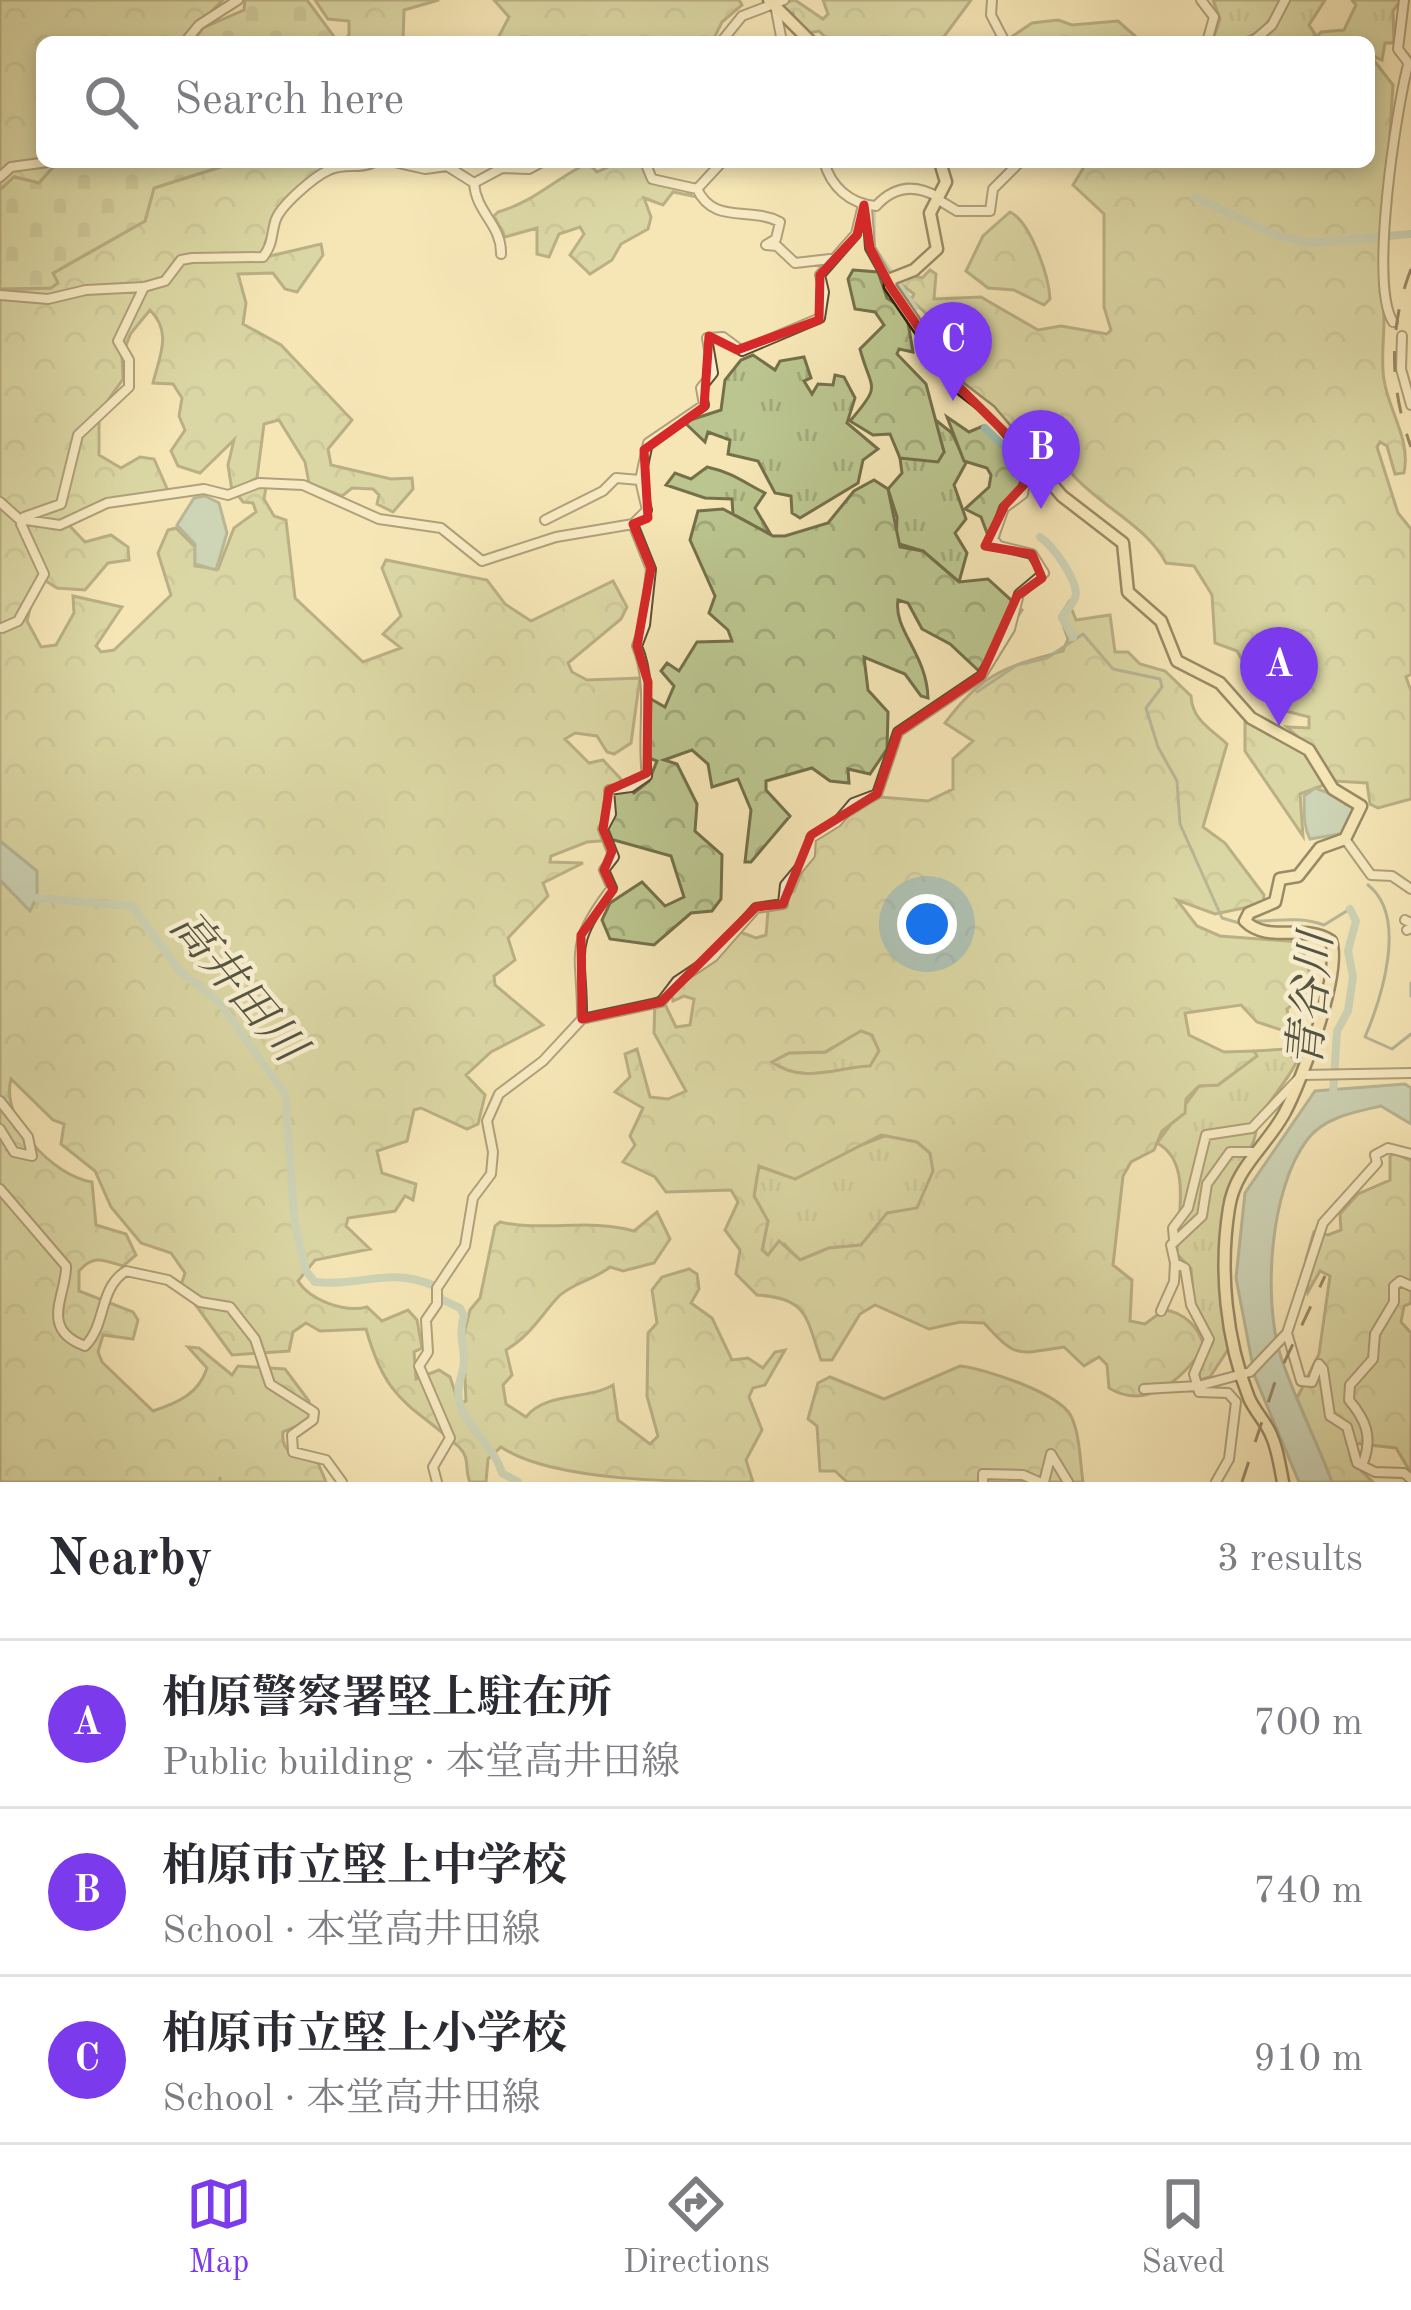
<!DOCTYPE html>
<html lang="en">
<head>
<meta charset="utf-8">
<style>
	body { margin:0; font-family:"Old Standard TT","Noto Serif JP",serif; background:#f7f7f7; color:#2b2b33 }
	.you { position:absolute; left:927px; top:924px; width:42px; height:42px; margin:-30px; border:9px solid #fff; border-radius:50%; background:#1a73e8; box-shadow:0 0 0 18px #1a73e833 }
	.badge { display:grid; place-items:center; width:78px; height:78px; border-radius:50%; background:#7c3aed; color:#fff; font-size:39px; font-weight:700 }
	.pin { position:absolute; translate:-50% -99px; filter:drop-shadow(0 3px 6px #0008) }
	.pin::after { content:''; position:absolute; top:63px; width:42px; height:36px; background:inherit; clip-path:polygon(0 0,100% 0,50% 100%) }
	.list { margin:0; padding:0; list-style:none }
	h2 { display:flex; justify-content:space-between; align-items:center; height:156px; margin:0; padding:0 48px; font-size:51px }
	h2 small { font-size:39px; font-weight:400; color:#7c7c81 }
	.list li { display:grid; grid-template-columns:78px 1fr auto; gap:36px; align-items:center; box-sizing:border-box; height:168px; padding:0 48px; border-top:3px solid #e1e1e2 }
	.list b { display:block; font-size:45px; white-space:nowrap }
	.list p { margin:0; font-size:39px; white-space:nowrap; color:#7c7c81 }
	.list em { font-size:39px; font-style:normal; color:#7c7c81 }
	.icon { flex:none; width:66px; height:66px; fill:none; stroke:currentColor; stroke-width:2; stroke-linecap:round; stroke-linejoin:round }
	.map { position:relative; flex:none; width:1411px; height:1482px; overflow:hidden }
	.search { position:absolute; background:#fff; box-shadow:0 6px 18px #0003; left:36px; right:36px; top:36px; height:132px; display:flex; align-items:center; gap:30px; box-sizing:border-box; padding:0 42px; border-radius:18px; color:#7c7c81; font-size:45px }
	.sheet { height:660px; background:#fff }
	nav { display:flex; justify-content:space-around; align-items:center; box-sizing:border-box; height:168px; border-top:3px solid #e1e1e2; background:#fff; font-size:33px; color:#7c7c81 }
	nav a { display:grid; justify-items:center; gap:6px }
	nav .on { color:#7c3aed }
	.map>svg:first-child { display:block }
	.grass { fill:url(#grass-tufts); stroke:#74704a; stroke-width:3 }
	.forest { fill:url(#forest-crowns); stroke:#74704a; stroke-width:3; fill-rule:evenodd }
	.cemetery { fill:url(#cemetery-stones); stroke:#74704a; stroke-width:3 }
	.water { fill:#9ebeb5; stroke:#707d6f; stroke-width:3 }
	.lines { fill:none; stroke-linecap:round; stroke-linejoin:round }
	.stream { stroke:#707d6f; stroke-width:3 }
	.river { stroke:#9ebeb5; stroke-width:8 }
	.minor-casing { stroke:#5e4e32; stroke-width:12 }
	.major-casing { stroke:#2c1c06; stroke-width:15 }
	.minor { stroke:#f9efd0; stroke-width:8 }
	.major { stroke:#f6e6b6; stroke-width:10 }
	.rail { stroke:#2c1c06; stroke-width:3; stroke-dasharray:21 21; stroke-linecap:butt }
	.marked { fill:none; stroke:#d62828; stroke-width:9; stroke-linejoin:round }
	.labels { text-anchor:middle; stroke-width:9; stroke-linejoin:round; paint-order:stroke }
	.water-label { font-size:45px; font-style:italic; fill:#545543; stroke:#f9efd0 }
</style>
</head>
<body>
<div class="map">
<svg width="1411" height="1482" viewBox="0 0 1411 1482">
	<defs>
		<pattern id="grass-tufts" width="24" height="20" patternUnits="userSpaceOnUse" patternTransform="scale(3)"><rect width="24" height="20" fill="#bbc58f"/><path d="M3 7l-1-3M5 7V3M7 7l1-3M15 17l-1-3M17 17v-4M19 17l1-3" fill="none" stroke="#a1a97a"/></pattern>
		<pattern id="forest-crowns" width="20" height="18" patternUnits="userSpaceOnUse" patternTransform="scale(3)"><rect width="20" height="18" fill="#bbc58f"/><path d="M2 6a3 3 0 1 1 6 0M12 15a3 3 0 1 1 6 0" fill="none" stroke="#a1a97a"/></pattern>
		<pattern id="cemetery-stones" width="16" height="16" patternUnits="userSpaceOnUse" patternTransform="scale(3)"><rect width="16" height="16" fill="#bbc58f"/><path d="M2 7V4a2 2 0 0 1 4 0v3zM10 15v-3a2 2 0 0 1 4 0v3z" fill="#a1a97a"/></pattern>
	</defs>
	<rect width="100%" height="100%" fill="#f6e6b6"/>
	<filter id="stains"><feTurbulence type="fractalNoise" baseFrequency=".00167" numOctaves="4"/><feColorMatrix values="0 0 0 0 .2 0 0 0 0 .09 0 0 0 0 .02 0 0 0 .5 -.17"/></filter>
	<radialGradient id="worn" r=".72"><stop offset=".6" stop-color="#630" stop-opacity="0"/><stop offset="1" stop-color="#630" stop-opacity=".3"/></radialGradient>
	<!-- grass -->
	<path class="grass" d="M1213 0H1282C1263 35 1250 42 1212 42L1220 19Z
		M1289 0H1325L1309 25 1315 34 1311 40 1259 42 1274 29Z
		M1352 0H1401L1393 11 1394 43H1385L1382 60 1369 54V42H1312L1321 32 1344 30 1356 5Z
		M753 355 775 370 780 361 804 357 811 378 804 381 812 394 818 384 833 385 835 375 844 377 855 398 847 423 878 449 863 460 858 483 800 518 792 513 791 496 775 493 758 461 728 454 730 440 708 432 705 442 684 422 721 410 725 380 741 360Z
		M933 418 952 433 966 463 954 485 966 519 955 533 967 553 959 582 923 551 896 543 897 517 888 489 902 473 900 458 922 459 944 452Z
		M707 467C731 472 745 483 765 493L755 508 771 535 733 514 732 499 705 498 666 485 675 473 691 479Z
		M861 1030 872 1035 879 1051 870 1067C837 1067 803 1085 772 1062L789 1053 826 1052Z
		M1287 1049 1296 1063C1286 1083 1269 1100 1260 1118 1256 1126 1256 1137 1252 1145 1214 1227 1215 1256 1231 1345L1210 1377 1199 1380 1200 1363 1212 1344 1194 1305 1191 1269 1177 1254C1177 1218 1193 1162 1157 1143L1199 1086 1218 1085 1256 1056 1254 1051Z
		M887 1135 917 1142 930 1153 934 1171 917 1209C883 1211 882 1225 861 1245L829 1248 800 1260 784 1244 769 1255 762 1251 768 1221 754 1196 758 1166 784 1175Z"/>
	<!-- forest -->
	<path class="forest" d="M0 0H223L180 42H42V162H58L39 183 15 177 0 190Z
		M315 0H439L404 10 403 42H342L349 35V21L328 19Z
		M494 0H739L742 5 722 22 712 42H496L509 17Z
		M795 0 823 19 828 14 823 0H971L940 42H830L819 31 808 33 795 24 793 13 789 16 776 5Z
		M1058 20 1072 25 1118 21 1142 42H1004L1032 23Z
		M1369 54 1393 85 1380 292C1389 322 1379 350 1384 380 1389 412 1411 439 1404 473L1395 474 1387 446 1380 442 1377 447 1398 513 1411 529V674L1406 677 1411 691V799L1378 808 1370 804 1367 783 1334 781 1300 794 1303 836 1245 751V719L1295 745 1298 737 1287 727 1309 728V717L1270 707 1237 651 1215 643 1212 595 1194 566 1166 563C1146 525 1101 507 1072 474 1064 465 1065 451 1057 440L1041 443 1027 432 1019 433 957 380 962 367 977 364 976 356 958 352 931 331 930 317 911 300 914 294 898 282 908 274 922 278 930 270 936 274 934 299 981 297 1038 330 1061 326 1107 334 1111 330 1104 307V214L1073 185 1087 162H1369Z
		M236 162H332L280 206 265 243 270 256 321 244 323 255 297 292 285 289 273 273 238 274 246 303 243 324 281 345 352 420 328 449 331 465 391 479 412 478 413 489 393 512 377 504 379 495 373 489 352 488 342 496 309 483 305 462 279 420 264 424 257 478 232 491 228 465 234 440 200 473 178 466 171 451 185 430 179 416 182 398 173 384 153 383C159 357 173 333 150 310L131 333 122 355 123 379 99 413V455L121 468 140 457 154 459 169 493 106 500 67 523 85 542 111 535 128 547 129 560 108 563 85 590 57 588 38 576 27 621 41 647 56 645 74 613 73 596 122 607 96 646 101 652 114 650 171 595 158 553 168 530 176 528 195 547V566L218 569 234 528 256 512 253 503 243 502 237 494 258 484 266 487 264 499 274 516 286 520 295 598 363 662 401 648 383 634 401 616 382 568 386 560 487 580 505 604 531 621 613 581 627 607 621 619 568 663 572 672 587 680 640 678 631 743 614 754 607 752 597 736 575 733 565 739 589 763 603 760 634 793 649 781 657 761 649 758 647 703 651 699 665 707 674 686 661 671 667 663 679 671 697 642 732 641 728 630 709 613 715 596 690 540 698 511 723 509 773 536H785L828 523 854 491 874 480 888 489 900 547 923 551 959 582 988 579 1022 610 980 672 950 644 922 629 908 603 898 600C893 630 927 654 928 698L921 696 905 674 864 657 868 690 888 712 887 749 870 774 848 769 849 783 830 781 812 768 766 781V790L790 816 751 862H745L751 810 738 779 712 787 708 764 692 750 664 760 677 764 697 804 695 831 722 855 721 899 712 911 691 913 654 945 610 939 602 920 610 903 642 882 665 906 684 897 671 856 614 840 587 842 551 856 550 862 583 863 543 883 548 896 508 938 515 960 494 976 495 985 543 1025 491 1052 466 1075 485 1095 478 1124 467 1129 421 1108 414 1110 407 1141 377 1151 382 1173 416 1184 413 1200 405 1196 395 1211 348 1218 346 1226 370 1249 315 1260 298 1281C310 1300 344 1313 367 1307L382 1321 408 1310 417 1320 422 1348 414 1352 416 1379 439 1370 450 1377 459 1404 466 1401 463 1337 470 1310 480 1298 495 1226 500 1222C543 1232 590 1218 634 1231L657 1212 670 1239 654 1263 623 1271 610 1267C594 1280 574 1282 559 1296 542 1314 530 1336 506 1350L512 1375 503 1385 506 1404 526 1417C545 1392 588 1400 613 1385L618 1420 650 1444 658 1436 647 1396 648 1333 657 1323 652 1290 662 1277 689 1269 697 1274 699 1289 691 1303 712 1318 732 1360 748 1358 763 1368 775 1352 785 1350 765 1385 753 1388 749 1397 762 1430 746 1460 753 1482C682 1482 552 1482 501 1447L488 1459 486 1482H470C464 1469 471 1459 459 1447 409 1402 387 1403 366 1329L320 1331 306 1323 293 1332 289 1351 232 1355 181 1285 185 1273 171 1253 141 1243 111 1207 95 1171 61 1144 64 1124 53 1120 11 1079C0 1122 54 1176 92 1182L96 1225 126 1234 136 1255 123 1266C103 1260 94 1254 79 1271V1291L133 1312 138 1320 133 1339 103 1335 98 1352 102 1362 153 1411C177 1403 199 1394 207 1368L188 1347 199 1348 232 1375 238 1366 285 1369 309 1401 310 1420 283 1432C280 1454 300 1458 318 1463L326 1482H0V290L51 288 52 274 145 221 154 188Z
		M619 162H640L648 179 678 183 692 196 673 192 663 205 644 198 651 217 648 229 621 244 612 260 590 274 570 255 584 234 580 227 559 234 549 257 537 254V228L505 237 494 216 498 212C534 202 556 178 588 163L597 172Z
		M1010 212C1030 221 1049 276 1050 299L1044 305 1014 290 988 288 966 271 983 236Z
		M853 270 878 272 887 298 906 311 913 352 899 349 897 354 926 384 944 452 938 462 900 458 890 434 873 435 850 421C883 383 871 391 860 349L884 325 875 312 855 309 848 279Z
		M947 417 969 432 983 426C1015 455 1033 452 1022 500L1004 513 998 540 987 533 981 517 965 509 989 487 991 475 987 468 964 461Z
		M1069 602 1076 620 1110 615 1115 652H1128L1140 664 1165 671 1191 696C1192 720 1211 729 1227 744L1203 827 1225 843 1264 895 1263 904 1215 914 1177 900 1197 926 1220 936 1300 942 1314 986 1287 1009 1291 1033 1257 1022 1241 1005 1185 1013 1189 1035 1224 1052 1254 1051 1257 1056 1218 1085 1199 1086 1186 1099 1185 1113 1162 1131 1154 1150 1131 1162 1123 1176 1113 1265 1132 1280 1130 1321 1145 1324 1164 1310C1184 1312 1200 1328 1204 1347 1184 1377 1148 1412 1109 1388L1107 1365 1099 1357 1084 1366 1064 1347C1016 1354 1017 1359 984 1323L960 1322 929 1329 875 1305 860 1314 832 1360H821C806 1317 808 1298 757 1295L736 1274 740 1250 725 1230 738 1202 731 1190 666 1192 655 1177 623 1162 635 1145 630 1136 643 1108 615 1092 630 1077 625 1054 637 1049 650 1097 668 1099 686 1091 654 1033 655 999 661 996 676 1027 690 1025 694 999 684 996 673 1001 670 983 692 973 740 932 756 938 766 935 768 911 794 891 817 836 880 797 928 801 953 789V759L973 741 945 723C982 673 1005 667 1063 651L1068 639 1060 616ZM861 1031 872 1035 879 1051 870 1066C837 1067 804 1085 772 1062L789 1053 825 1052ZM881 1135 917 1142 930 1153 933 1171 917 1208 887 1213 861 1245 829 1248 800 1260 779 1241 768 1255 762 1250 768 1221 754 1196 759 1166 795 1179Z
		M1395 1153 1411 1161V1303L1404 1306 1401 1322 1411 1333V1473L1396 1448 1352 1443 1351 1461 1373 1482H1332L1297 1398 1319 1354 1330 1276 1320 1271 1308 1292 1306 1259 1314 1232 1328 1235 1341 1230 1340 1214 1358 1194 1390 1180V1156Z
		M960 1366C986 1369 1059 1393 1071 1416 1080 1434 1080 1462 1083 1482H847L835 1471H820L817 1426 808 1419 818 1383 830 1377 884 1399Z"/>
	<!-- cemetery -->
	<path class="cemetery" d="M245 0H307L338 42H193L203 28 244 10Z
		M58 162H236L154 188 145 221 53 273 58 283 51 288 0 289V190L14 177 39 183Z"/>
	<!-- water -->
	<path class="water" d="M205 496 219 503 227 533 216 570 195 564V544L177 525 194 498Z
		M1315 788 1346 799V804L1357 803 1345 833 1310 839C1302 824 1305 809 1304 796Z
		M0 841 37 871V897L30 911 0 880Z
		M1405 1084 1411 1088V1124L1381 1106C1355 1112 1324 1117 1307 1140 1270 1189 1263 1296 1280 1354 1294 1398 1316 1439 1332 1482H1299L1255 1377 1236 1278 1245 1193 1315 1091Z"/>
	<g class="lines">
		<!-- stream -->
		<path class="stream" d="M977 692 1017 665 1047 658 1083 634 1113 669 1160 679 1162 687 1146 708 1158 747 1177 781 1180 824 1222 918 1239 923
			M1368 885C1408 916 1382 997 1365 1037L1392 1049 1411 1034
			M1254 921C1280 921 1299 916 1324 925L1350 909
			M1411 983V996
			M220 1478V1482"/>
		<!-- river -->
		<path class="river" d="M1195 197 1275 235 1311 243 1411 234
			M872 208V248L914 308
			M932 354 950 382
			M985 428 1026 468
			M1040 537C1054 547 1075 577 1076 593 1076 603 1065 610 1062 618L1073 637
			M37 898 132 906 180 971 219 1002 285 1094 295 1226 306 1271 315 1282C362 1287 387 1266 435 1286L441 1299 460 1308 464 1316C458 1335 464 1343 464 1362 463 1375 456 1386 459 1400 466 1429 494 1445 502 1473L518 1482
			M1333 1095 1337 1031 1348 1011 1353 977 1348 951 1356 921 1350 909"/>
		<defs>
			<path id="minor" d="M992 0 991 15 1005 42
				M1201 0 1214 17 1207 42
				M1404 0 1398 49 1410 65
				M776 10 782 42
				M185 42 199 25 238 0
				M721 42 742 16 784 0
				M1252 42 1272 25 1285 0
				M394 162 425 169 447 166 474 183
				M645 162 652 179 697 189C714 225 749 206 780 222L776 239 766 245 777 246 795 263 830 259
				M824 162C831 186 849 204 876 206 894 186 915 184 938 197
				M0 177 11 167 48 162
				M474 183C476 213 502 225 501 254
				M474 183 502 168 529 169 542 162
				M697 189 722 162
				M937 199 957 211H990L993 189 1020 162
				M867 208 870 248 889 282
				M0 295 48 299 86 290 144 287 165 281 181 260 192 258 263 257C273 244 271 236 275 222 279 206 315 176 329 170 346 162 359 170 375 162
				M1393 322C1369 285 1396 111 1408 65
				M1402 336 1401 369 1411 405
				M0 502 19 519 60 525 107 503 204 489 228 495 259 483 303 485 379 519 441 528 482 561 556 537 633 524 647 510 640 480 648 443 704 405 701 388 713 373 707 338 723 337 742 351 820 318 824 292 820 275 856 234 863 205
				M545 520 603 491 616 478 640 480
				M2 628 18 621 44 574 21 524 24 517 61 504 78 435 129 387V360L118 341 144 287
				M1345 839 1371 875 1392 876 1411 889
				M1405 920 1411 923
				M1407 930 1411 928
				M582 1019C583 952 566 948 612 888L604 870 614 857 603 829 611 814 609 790 631 787 647 776C641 732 654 687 637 646L645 625 651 569 633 524
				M0 1101 28 1137 32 1156 14 1152 0 1129
				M0 1189 66 1266C67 1294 38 1329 85 1346 107 1324 98 1289 126 1271L168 1280 200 1302 230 1307 255 1339 270 1384 314 1412 313 1420 292 1435 293 1452 326 1460 342 1482
				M1174 1240 1173 1228 1188 1208 1206 1135 1252 1128 1302 1075 1411 1073
				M1161 1311 1174 1282 1175 1263
				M1287 1333 1301 1381 1312 1382 1319 1364 1323 1369 1330 1416 1347 1427 1357 1463 1375 1472 1404 1473 1411 1479
				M1144 1389 1198 1386 1250 1372 1287 1333 1323 1223 1377 1163 1375 1155 1388 1148 1411 1154
				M1363 1463C1373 1437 1366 1420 1349 1400L1350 1385 1373 1359 1375 1334 1394 1302V1286L1400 1281 1411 1286
				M437 1482 433 1467 450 1438 419 1366 428 1352 426 1320 437 1304V1288L465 1246 473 1198 491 1174 493 1152 487 1121 499 1094 543 1061 582 1019 661 1002 677 981 713 957 756 908 783 904 785 885 810 855 811 838 837 822 853 803 877 794 898 732 981 676 1010 629 1019 594 1044 573 1032 554 999 546 993 539 1004 508 1023 494 1027 469 1038 471
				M983 1482V1474L1023 1475 1039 1482
				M1044 1482 1051 1454 1068 1482
				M1216 1482 1229 1459 1236 1402 1228 1393 1199 1392 1194 1374 1209 1339 1191 1305 1185 1268 1175 1263 1171 1245 1202 1216 1207 1184 1230 1152H1254"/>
			<path id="major" d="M769 0 811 42
				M940 162 946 182 930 213 937 249 914 270 891 279 890 286 960 388 990 411 1062 496 1123 543 1128 592 1161 621 1177 661 1220 683 1251 718 1309 750 1333 789 1361 806 1345 839 1320 848 1298 876 1280 879 1275 902 1249 913 1245 921C1268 944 1305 923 1331 941 1342 973 1301 1083 1284 1114 1265 1148 1235 1168 1229 1208 1219 1270 1226 1340 1249 1398 1255 1412 1267 1423 1272 1437 1278 1451 1280 1467 1283 1482"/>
		</defs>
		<!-- minor casing -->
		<use href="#minor" class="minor-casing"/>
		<!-- major casing -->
		<use href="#major" class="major-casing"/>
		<!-- minor -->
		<use href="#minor" class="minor"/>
		<!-- major -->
		<use href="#major" class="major"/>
		<!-- rail -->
		<path class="rail" d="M1411 269C1388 328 1390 389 1411 447
			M1242 1482 1275 1382 1325 1276"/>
	</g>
	<!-- marked area -->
	<path d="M0 0H1411V1482H0ZM864 205 870 248 890 286 960 388 1050 477 1034 474 1005 505 985 546 1032 554 1042 578 1017 596 981 676 898 732 877 794 811 835 783 904 756 907 661 1002 582 1019 581 935 613 890 604 870 612 851 603 829 609 790 647 773 648 682 637 646 651 568 633 524 648 518 644 450 704 407 709 336 737 350 819 320 820 275 857 235Z" fill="#f6e6b6" fill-opacity=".55" fill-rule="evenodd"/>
	<path class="marked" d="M864 205 870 248 890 286 960 388 1050 477 1034 474 1005 505 985 546 1032 554 1042 578 1017 596 981 676 898 732 877 794 811 835 783 904 756 907 661 1002 582 1019 581 935 613 890 604 870 612 851 603 829 609 790 647 773 648 682 637 646 651 568 633 524 648 518 644 450 704 407 709 336 737 350 819 320 820 275 857 235Z"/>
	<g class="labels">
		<!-- water labels -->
		<g class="water-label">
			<text transform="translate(239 985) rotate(50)" y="16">高井田川</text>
			<text transform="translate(1309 1000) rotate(-85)" y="16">青谷川</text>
		</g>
	</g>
	<rect width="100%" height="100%" filter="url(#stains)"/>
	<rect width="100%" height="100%" fill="url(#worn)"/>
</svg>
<div class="you"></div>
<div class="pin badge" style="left:1279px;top:726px">A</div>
<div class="pin badge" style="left:1041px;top:509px">B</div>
<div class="pin badge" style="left:953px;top:401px">C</div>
<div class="search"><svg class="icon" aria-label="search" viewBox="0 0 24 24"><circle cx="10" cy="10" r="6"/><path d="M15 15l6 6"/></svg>Search here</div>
</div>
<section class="sheet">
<h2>Nearby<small>3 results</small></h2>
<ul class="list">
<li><span class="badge">A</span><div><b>柏原警察署堅上駐在所</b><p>Public building · 本堂高井田線</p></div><em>700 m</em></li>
<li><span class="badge">B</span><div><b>柏原市立堅上中学校</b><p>School · 本堂高井田線</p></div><em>740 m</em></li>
<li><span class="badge">C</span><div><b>柏原市立堅上小学校</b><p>School · 本堂高井田線</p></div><em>910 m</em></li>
</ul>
</section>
<nav>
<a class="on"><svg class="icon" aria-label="map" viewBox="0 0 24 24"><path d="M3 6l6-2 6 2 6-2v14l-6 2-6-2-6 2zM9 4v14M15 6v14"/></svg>Map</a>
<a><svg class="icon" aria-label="directions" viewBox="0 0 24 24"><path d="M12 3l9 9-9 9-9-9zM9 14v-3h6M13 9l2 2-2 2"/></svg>Directions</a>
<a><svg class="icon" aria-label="saved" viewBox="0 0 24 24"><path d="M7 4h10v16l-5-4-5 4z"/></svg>Saved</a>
</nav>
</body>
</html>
